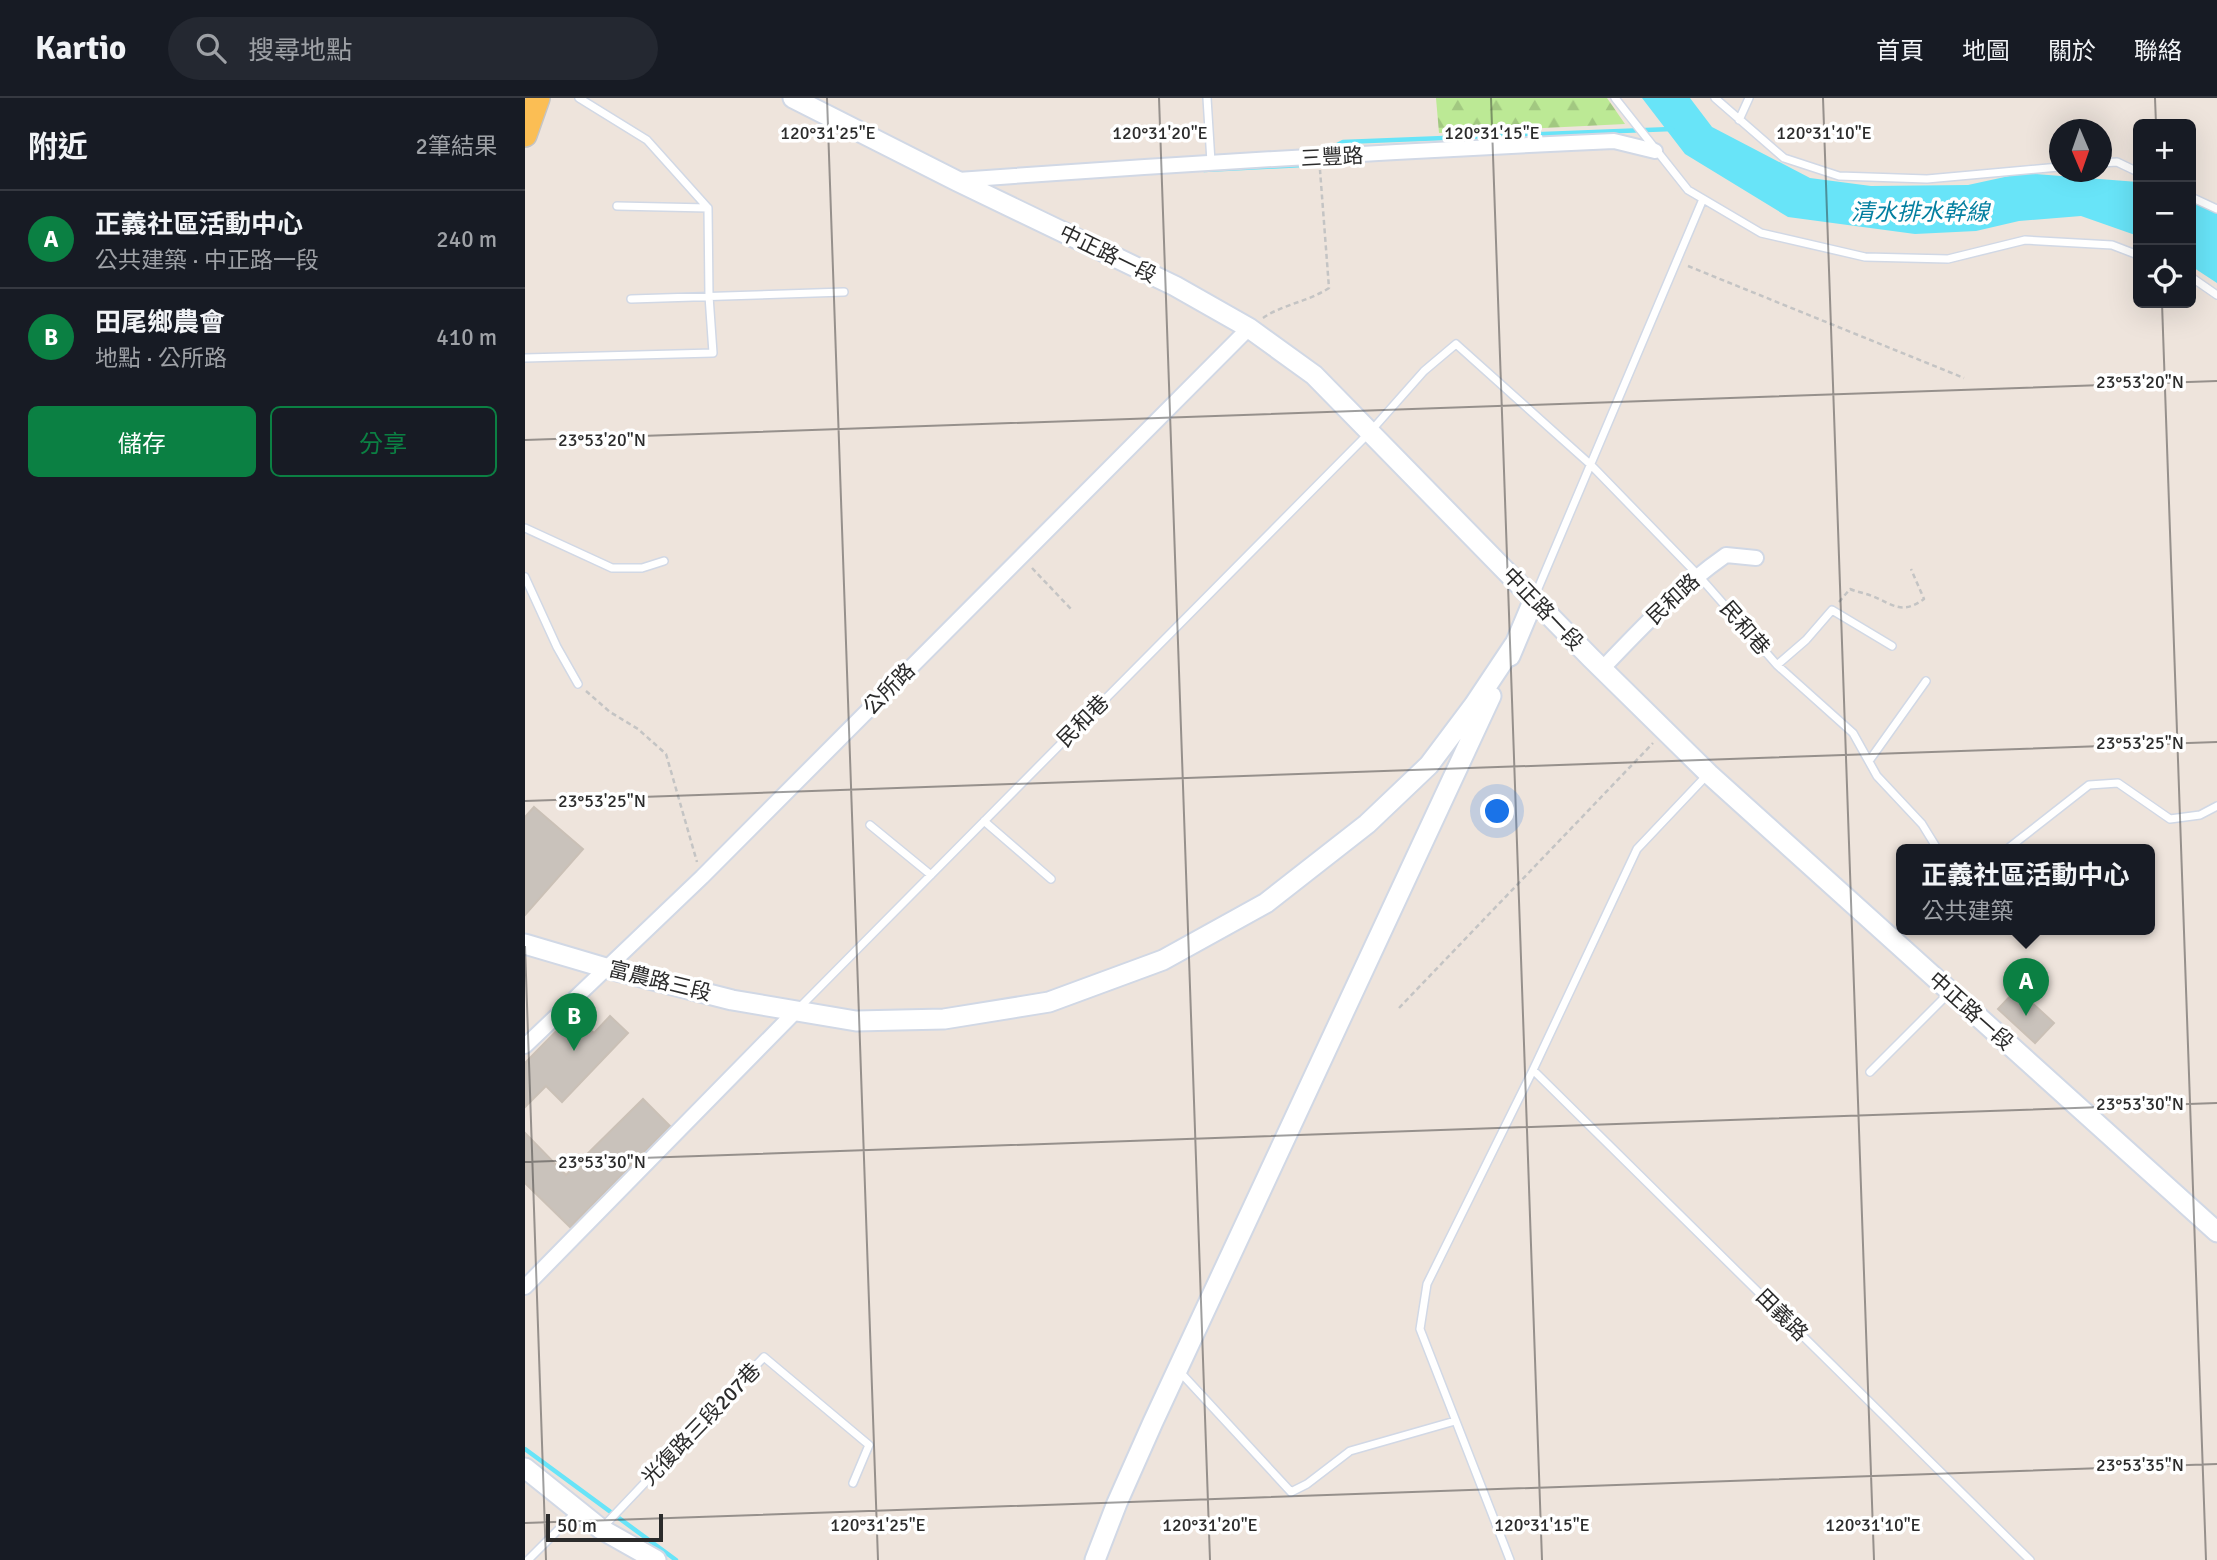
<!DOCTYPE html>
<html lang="zh-TW">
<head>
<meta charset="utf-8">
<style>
	body { margin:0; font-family:Signika,"Noto Sans TC",sans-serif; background:#242831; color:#f1f3f6 }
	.controls { position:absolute; right:21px; top:21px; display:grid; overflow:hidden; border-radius:10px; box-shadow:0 7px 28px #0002 }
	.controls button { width:63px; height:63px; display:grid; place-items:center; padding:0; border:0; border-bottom:2px solid #363941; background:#171b24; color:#f1f3f6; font:35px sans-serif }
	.compass { position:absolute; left:1524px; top:21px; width:63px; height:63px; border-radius:50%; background:#171b24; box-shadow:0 7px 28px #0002; rotate:178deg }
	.scale { position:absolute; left:21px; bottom:18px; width:117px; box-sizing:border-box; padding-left:7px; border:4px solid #2b2b2b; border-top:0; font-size:19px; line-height:24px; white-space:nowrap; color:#2b2b2b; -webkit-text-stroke:5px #fff; paint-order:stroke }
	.you { position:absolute; left:973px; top:714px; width:24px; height:24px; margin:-18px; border:5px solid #fff; border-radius:50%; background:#1a73e8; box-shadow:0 0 0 10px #1a73e833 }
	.badge { display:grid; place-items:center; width:46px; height:46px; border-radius:50%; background:#0b8043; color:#fff; font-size:23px; font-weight:700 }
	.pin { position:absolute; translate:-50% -58px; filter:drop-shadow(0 2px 4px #0008) }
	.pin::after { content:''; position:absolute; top:37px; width:24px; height:21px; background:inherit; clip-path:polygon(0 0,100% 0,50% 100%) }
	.popup { position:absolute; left:1371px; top:746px; width:259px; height:91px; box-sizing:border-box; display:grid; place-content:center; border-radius:10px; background:#171b24; filter:drop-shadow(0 2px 5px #0005); font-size:23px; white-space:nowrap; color:#9ea1a6 }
	.popup b { font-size:26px; color:#f1f3f6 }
	.popup::after { content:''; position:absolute; left:50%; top:100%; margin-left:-14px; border:14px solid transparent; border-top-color:#171b24 }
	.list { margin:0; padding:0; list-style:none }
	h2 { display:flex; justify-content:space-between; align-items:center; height:91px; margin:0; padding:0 28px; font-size:30px }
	h2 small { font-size:23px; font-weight:400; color:#9ea1a6 }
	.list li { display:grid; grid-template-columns:46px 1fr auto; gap:21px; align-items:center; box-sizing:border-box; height:98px; padding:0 28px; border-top:2px solid #363941 }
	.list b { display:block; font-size:26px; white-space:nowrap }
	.list p { margin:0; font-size:23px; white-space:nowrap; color:#9ea1a6 }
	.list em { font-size:23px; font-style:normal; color:#9ea1a6 }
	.actions { display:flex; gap:14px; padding:21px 28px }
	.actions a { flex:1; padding:16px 0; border:2px solid #0b8043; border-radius:10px; text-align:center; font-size:24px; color:#0b8043 }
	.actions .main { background:#0b8043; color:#fff }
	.icon { flex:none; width:38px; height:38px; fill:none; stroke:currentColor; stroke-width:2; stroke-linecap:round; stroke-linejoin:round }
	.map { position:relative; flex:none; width:1692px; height:1462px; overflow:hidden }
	header { display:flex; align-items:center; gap:42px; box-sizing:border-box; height:98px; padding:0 35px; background:#171b24; border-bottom:2px solid #363941 }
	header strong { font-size:33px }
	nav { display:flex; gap:38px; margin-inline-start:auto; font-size:24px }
	.search { width:490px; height:63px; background:#242831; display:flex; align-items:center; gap:18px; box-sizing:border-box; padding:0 24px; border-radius:38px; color:#9ea1a6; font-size:26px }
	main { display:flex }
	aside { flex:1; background:#171b24 }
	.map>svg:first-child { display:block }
	.forest { fill:url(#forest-firs) }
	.water { fill:#68e4f8 }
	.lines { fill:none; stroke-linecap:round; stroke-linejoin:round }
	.stream { stroke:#68e4f8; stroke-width:4.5 }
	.building { fill:#c9c2bb; stroke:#cac0b6; stroke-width:2 }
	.service-casing { stroke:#d1d8e5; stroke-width:10 }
	.minor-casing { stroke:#d1d8e5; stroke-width:18 }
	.tertiary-casing { stroke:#d1d8e5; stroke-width:23 }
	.primary-casing { stroke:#c4c4c4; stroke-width:26 }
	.path { stroke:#c4c4c4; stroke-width:2.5; stroke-dasharray:5 3.5; stroke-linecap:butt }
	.service { stroke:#fff; stroke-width:7 }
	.minor { stroke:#fff; stroke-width:14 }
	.tertiary { stroke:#fff; stroke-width:19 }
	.primary { stroke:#fbbe54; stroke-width:23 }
	.ticks { fill:none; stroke:#2b2b2b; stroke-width:2; stroke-opacity:0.45 }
	.labels { text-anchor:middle; stroke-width:7; stroke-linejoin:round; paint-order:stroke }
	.street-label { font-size:21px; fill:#2b2b2b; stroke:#fff }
	.water-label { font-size:23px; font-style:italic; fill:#047fa0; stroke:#fff }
	.ticks-label { font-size:18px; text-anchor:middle; fill:#2b2b2b; stroke:#fff; stroke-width:7; stroke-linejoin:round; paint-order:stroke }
</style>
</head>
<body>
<header>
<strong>Kartio</strong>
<div class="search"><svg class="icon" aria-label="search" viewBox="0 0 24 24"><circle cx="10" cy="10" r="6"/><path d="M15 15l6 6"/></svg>搜尋地點</div>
<nav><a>首頁</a><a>地圖</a><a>關於</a><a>聯絡</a></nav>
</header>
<main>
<aside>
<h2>附近<small>2筆結果</small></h2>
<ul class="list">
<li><span class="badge">A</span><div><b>正義社區活動中心</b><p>公共建築 · 中正路一段</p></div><em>240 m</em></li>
<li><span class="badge">B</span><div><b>田尾鄉農會</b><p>地點 · 公所路</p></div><em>410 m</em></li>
</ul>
<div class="actions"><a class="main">儲存</a><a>分享</a></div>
</aside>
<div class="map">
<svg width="1692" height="1462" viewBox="0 0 1692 1462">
	<defs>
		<pattern id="forest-firs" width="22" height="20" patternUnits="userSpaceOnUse" patternTransform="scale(1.75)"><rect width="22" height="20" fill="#bce995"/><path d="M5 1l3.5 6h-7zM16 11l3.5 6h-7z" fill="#a2c881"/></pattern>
	</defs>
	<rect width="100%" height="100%" fill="#eee4dc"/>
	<!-- forest -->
	<path class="forest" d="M911 0H1082L1100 26 914 35Z"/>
	<!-- water -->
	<path class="water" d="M1117 0H1165L1187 29 1285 80 1346 88 1443 87 1498 75 1613 84V138L1556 118 1494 123 1451 133 1390 136 1263 119 1160 56Z
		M1666 99 1692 112V185L1666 168Z"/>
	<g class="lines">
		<!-- stream -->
		<path class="stream" d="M801 53 818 44 1147 31
			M679 72 778 67 782 65
			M0 1351 151 1462"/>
	</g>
	<!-- building -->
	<path class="building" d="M9 709 58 751 0 817V719Z
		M1492 891 1529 925 1510 945 1473 911Z
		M48 916 69 935 85 918 103 935 37 1004 21 988 0 1009V965Z
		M118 1001 145 1028 45 1129 0 1085V1035L41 1077Z"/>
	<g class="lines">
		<defs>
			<path id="service" d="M682 0 686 64
				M1090 0 1163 92 1236 135 1340 159 1423 161 1500 142 1587 147 1613 157
				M1190 0 1259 60 1314 78 1402 81 1534 69
				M1214 22 1224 0
				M1576 65 1592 64 1613 74
				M1666 99 1692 111
				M92 108 183 110
				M1666 179 1692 197
				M106 201 319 194
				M0 260 188 255 184 198 183 110 122 42 54 0
				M0 430 87 470H117L139 463
				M0 479 32 549 53 586
				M1009 500 1178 101
				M1252 567 1281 542 1307 512 1367 548
				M1344 663 1401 583
				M459 723 526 781
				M345 727 406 777
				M1481 752 1564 687 1593 685 1645 721 1675 717 1692 708
				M274 910 845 334 899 273 931 246 1066 367 1173 477 1252 567 1328 635 1352 678 1397 726 1413 752
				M1008 972 1505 1462
				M1345 974 1425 894
				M655 1274 766 1394 782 1386 825 1353 930 1323
				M78 1429 239 1259 344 1347 328 1385
				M3 1462 51 1414
				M985 1462 895 1231 902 1186 1008 972 1112 751 1183 676"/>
			<path id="minor" d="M433 82C652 66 870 53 1089 43L1130 53
				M1077 571C1116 530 1155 489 1201 457L1231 460
				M0 948 177 779 724 230
				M0 1189 271 913"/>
			<path id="tertiary" d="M268 0 432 83 650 188 724 230 789 277 1066 560 1184 676 1692 1134
				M985 558 1009 501
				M0 846 81 870 207 902 331 923 419 921 524 904 638 862 741 805 842 726 904 667 949 607 989 547
				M0 1370 76 1431 131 1462
				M570 1462 592 1405 628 1324 966 598"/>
			<path id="primary" d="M0 37 13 0"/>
		</defs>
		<!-- service casing -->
		<use href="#service" class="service-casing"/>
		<!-- minor casing -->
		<use href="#minor" class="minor-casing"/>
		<!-- tertiary casing -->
		<use href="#tertiary" class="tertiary-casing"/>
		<!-- primary casing -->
		<use href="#primary" class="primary-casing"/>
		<!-- path -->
		<path class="path" d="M1163 168 1439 280
			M738 220C758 206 783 204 804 190L795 72
			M507 470 546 511
			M1314 504 1325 491C1332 494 1340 495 1347 498 1369 507 1377 517 1399 501L1386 471
			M61 593 85 614 113 631 141 656 172 764
			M874 910 1128 645"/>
		<!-- service -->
		<use href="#service" class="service"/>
		<!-- minor -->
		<use href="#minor" class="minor"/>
		<!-- tertiary -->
		<use href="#tertiary" class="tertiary"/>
		<!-- primary -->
		<use href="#primary" class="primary"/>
	</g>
	<!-- ticks -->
	<path class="ticks" d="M302 0 353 1462M634 0 685 1462M966 0 1017 1462M1298 0 1349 1462M1630 0 1631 26M1637 205 1681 1462M0 342 1692 283M0 703 1692 644M0 848 21 1462M0 1064 1692 1005M0 1425 1692 1366"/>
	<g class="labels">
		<!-- street labels -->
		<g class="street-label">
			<text transform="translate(807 59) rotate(-3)" y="7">三豐路</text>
			<text transform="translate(583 156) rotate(26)" y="7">中正路一段</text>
			<text transform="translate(1148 501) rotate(-43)" y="7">民和路</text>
			<text transform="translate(1018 511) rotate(46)" y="7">中正路一段</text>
			<text transform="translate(1220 530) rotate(49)" y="7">民和巷</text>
			<text transform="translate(364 591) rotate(-45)" y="7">公所路</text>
			<text transform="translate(558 623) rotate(-45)" y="7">民和巷</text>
			<text transform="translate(135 883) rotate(14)" y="7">富農路三段</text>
			<text transform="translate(1446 913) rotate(42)" y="7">中正路一段</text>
			<text transform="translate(1257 1217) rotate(45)" y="7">田義路</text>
			<text transform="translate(176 1326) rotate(-46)" y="7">光復路三段207巷</text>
		</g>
		<!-- water labels -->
		<g class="water-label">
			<text x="1395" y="122">清水排水幹線</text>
		</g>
	</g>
	<g class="ticks-label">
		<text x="303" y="41">120°31'25"E</text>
		<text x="635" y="41">120°31'20"E</text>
		<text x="967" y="41">120°31'15"E</text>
		<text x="1299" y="41">120°31'10"E</text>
		<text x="1615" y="290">23°53'20"N</text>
		<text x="77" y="348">23°53'20"N</text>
		<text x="1615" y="651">23°53'25"N</text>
		<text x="77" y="709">23°53'25"N</text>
		<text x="1615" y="1012">23°53'30"N</text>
		<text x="77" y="1070">23°53'30"N</text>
		<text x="1615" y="1373">23°53'35"N</text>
		<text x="353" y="1433">120°31'25"E</text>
		<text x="685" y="1433">120°31'20"E</text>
		<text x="1017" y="1433">120°31'15"E</text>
		<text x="1348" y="1433">120°31'10"E</text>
	</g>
</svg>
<div class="controls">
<button>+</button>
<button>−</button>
<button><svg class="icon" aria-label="locate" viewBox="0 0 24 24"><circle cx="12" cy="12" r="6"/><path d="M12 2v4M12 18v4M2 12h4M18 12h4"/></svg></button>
</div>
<svg class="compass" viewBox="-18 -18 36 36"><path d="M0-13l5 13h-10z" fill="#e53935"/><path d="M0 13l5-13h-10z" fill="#9ea1a6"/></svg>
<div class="scale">50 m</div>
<div class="you"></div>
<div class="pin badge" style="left:1501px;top:918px">A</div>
<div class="popup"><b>正義社區活動中心</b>公共建築</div>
<div class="pin badge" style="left:49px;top:953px">B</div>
</div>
</main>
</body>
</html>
